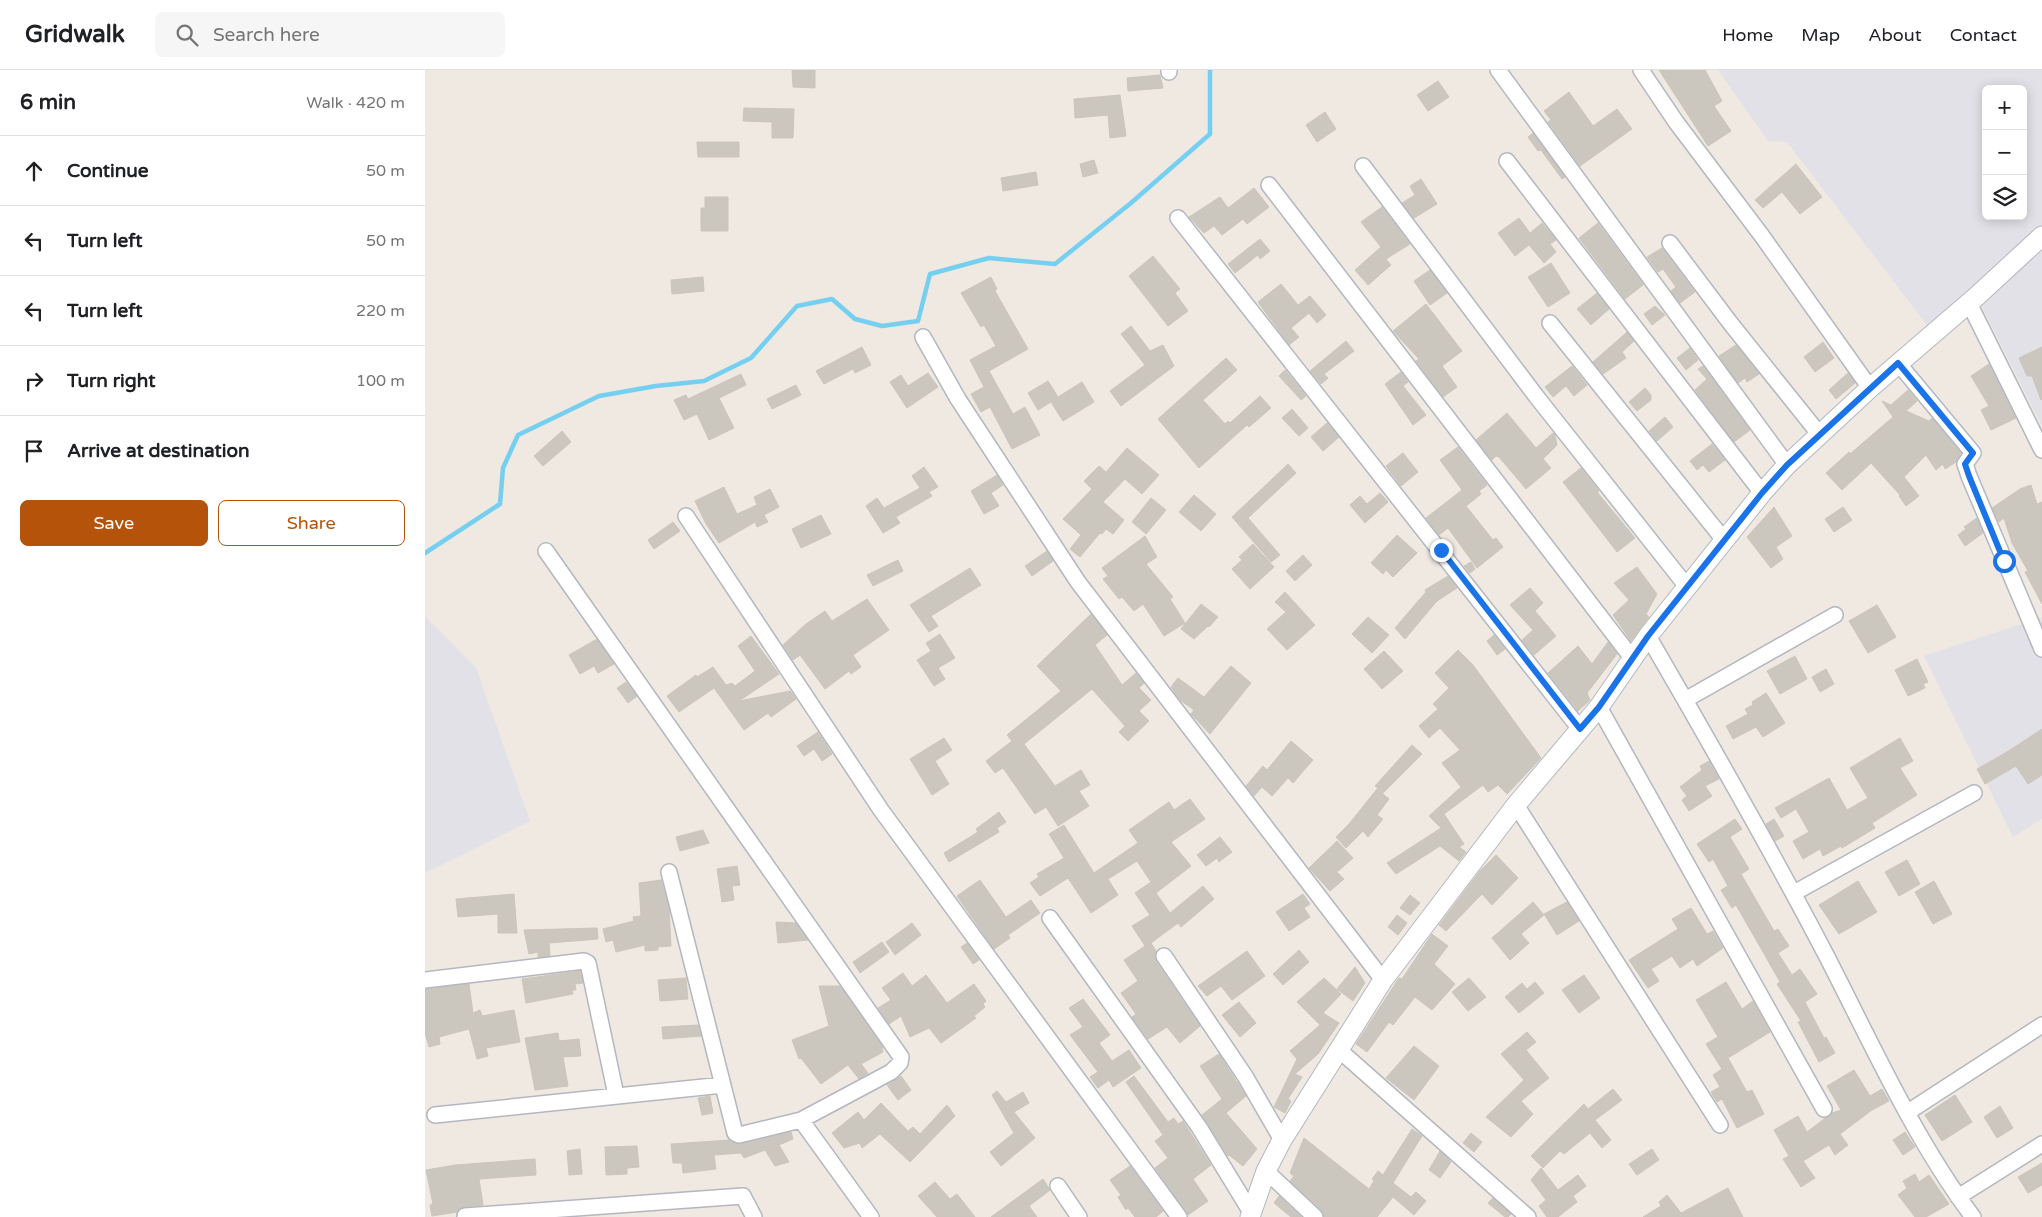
<!DOCTYPE html>
<html lang="en">
<head>
<meta charset="utf-8">
<style>
	body { margin:0; font-family:"Varela Round",sans-serif; background:#f6f6f6; color:#202124 }
	.controls { position:absolute; right:15px; top:15px; display:grid; overflow:hidden; border-radius:8px; box-shadow:0 2px 12px #0003 }
	.controls button { width:45px; height:45px; display:grid; place-items:center; padding:0; border:0; border-bottom:1px solid #e0e0e0; background:#fff; color:#202124; font:25px sans-serif }
	.stop { position:absolute; width:15px; height:15px; margin:-11px; border:4px solid #1a73e8; border-radius:50%; background:#fff }
	.stop.end { background:#1a73e8; border-color:#fff; box-shadow:0 1px 5px #0008 }
	.list { margin:0; padding:0; list-style:none }
	h2 { display:flex; justify-content:space-between; align-items:center; height:65px; margin:0; padding:0 20px; font-size:21px }
	h2 small { font-size:16px; font-weight:400; color:#757577 }
	.list li { display:grid; grid-template-columns:32px 1fr auto; gap:15px; align-items:center; box-sizing:border-box; height:70px; padding:0 20px; border-top:1px solid #e0e0e0 }
	.list b { display:block; font-size:19px; white-space:nowrap }
	.list em { font-size:16px; font-style:normal; color:#757577 }
	.actions { display:flex; gap:10px; padding:15px 20px }
	.actions a { flex:1; padding:11px 0; border:1px solid #b45309; border-radius:8px; text-align:center; font-size:18px; color:#b45309 }
	.actions .main { background:#b45309; color:#fff }
	.icon { flex:none; width:28px; height:28px; fill:none; stroke:currentColor; stroke-width:2; stroke-linecap:round; stroke-linejoin:round }
	.map { position:relative; flex:none; width:1617px; height:1147px; overflow:hidden }
	header { display:flex; align-items:center; gap:30px; box-sizing:border-box; height:70px; padding:0 25px; background:#fff; border-bottom:1px solid #e0e0e0 }
	header strong { font-size:24px }
	nav { display:flex; gap:28px; margin-inline-start:auto; font-size:18px }
	.search { width:350px; height:45px; background:#f6f6f6; display:flex; align-items:center; gap:12px; box-sizing:border-box; padding:0 18px; border-radius:8px; color:#757577; font-size:19px }
	main { display:flex }
	aside { flex:1; background:#fff }
	.map>svg:first-child { display:block }
	.industrial { fill:#e3e1e8; fill-rule:evenodd }
	.lines { fill:none; stroke-linecap:round; stroke-linejoin:round }
	.stream { stroke:#75cff0; stroke-width:4.5 }
	.building { fill:#cbc7bf; stroke:#cbc5ba }
	.minor-casing { stroke:#b4b7c1; stroke-width:18 }
	.tertiary-casing { stroke:#b4b7c1; stroke-width:21 }
	.minor { stroke:#fff; stroke-width:15 }
	.tertiary { stroke:#fff; stroke-width:19 }
	.route { stroke:#1a73e8; stroke-width:6 }
</style>
</head>
<body>
<header>
<strong>Gridwalk</strong>
<div class="search"><svg class="icon" aria-label="search" viewBox="0 0 24 24"><circle cx="10" cy="10" r="6"/><path d="M15 15l6 6"/></svg>Search here</div>
<nav><a>Home</a><a>Map</a><a>About</a><a>Contact</a></nav>
</header>
<main>
<aside>
<h2>6 min<small>Walk · 420 m</small></h2>
<ul class="list">
<li><svg class="icon" aria-label="ahead" viewBox="0 0 24 24"><path d="M12 20V5M6 11l6-6 6 6"/></svg><div><b>Continue</b></div><em>50 m</em></li>
<li><svg class="icon" aria-label="left" viewBox="0 0 24 24"><path d="M17 20v-9H6M10 6l-5 5 5 5"/></svg><div><b>Turn left</b></div><em>50 m</em></li>
<li><svg class="icon" aria-label="left" viewBox="0 0 24 24"><path d="M17 20v-9H6M10 6l-5 5 5 5"/></svg><div><b>Turn left</b></div><em>220 m</em></li>
<li><svg class="icon" aria-label="right" viewBox="0 0 24 24"><path d="M7 20v-9h11M14 6l5 5-5 5"/></svg><div><b>Turn right</b></div><em>100 m</em></li>
<li><svg class="icon" aria-label="arrive" viewBox="0 0 24 24"><path d="M6 21V4h12l-3 4 3 4H6"/></svg><div><b>Arrive at destination</b></div></li>
</ul>
<div class="actions"><a class="main">Save</a><a>Share</a></div>
</aside>
<div class="map">
<svg width="1617" height="1147" viewBox="0 0 1617 1147">
	<rect width="100%" height="100%" fill="#efe9e1"/>
	<!-- industrial -->
	<path class="industrial" d="M1293 0H1617V356L1552 227 1508 263 1362 72 1343 71ZM1561 19H1598V146H1561Z
		M0 546 51 598 105 751 0 803Z
		M1617 547V749L1588 767 1499 586Z"/>
	<g class="lines">
		<!-- stream -->
		<path class="stream" d="M0 483 75 434 78 398 93 365 174 326 231 316 279 311 326 288 372 236 407 229 430 249 457 256 493 251 505 204 564 188 630 194 706 133 785 64V0"/>
	</g>
	<!-- building -->
	<path class="building" d="M367 0H390V18L368 17Z
		M1234 0H1280L1297 31 1289 36 1306 61 1283 76Z
		M735 5 738 18 703 21 702 8Z
		M1013 11 1024 27 1003 41 992 25Z
		M1144 22 1168 56 1192 39 1207 59 1155 96 1123 52 1126 50 1119 41Z
		M695 25 701 66 685 68 683 45 650 48 649 29Z
		M319 38 369 39 368 68H347V52L318 51Z
		M900 42 911 59 892 72 881 55Z
		M1108 63 1140 107 1137 109 1116 80 1113 81 1103 67Z
		M272 72H314V87H273Z
		M669 90 673 103 658 107 655 94Z
		M1371 94 1397 127 1375 144 1357 122 1338 138 1330 130Z
		M611 102 613 115 578 121 576 108Z
		M996 109 1012 134 989 148 977 133 990 125 985 116Z
		M829 118 844 137 822 154 818 149 797 165 789 156 779 163 764 147 795 127 803 138Z
		M280 127H303V161H276V138H280Z
		M957 137 985 174 961 189 966 195 943 215 930 200 956 177 936 152Z
		M1094 148 1105 163 1117 153 1131 170 1125 174 1131 182 1119 193 1104 175 1090 186 1073 163Z
		M1173 153 1217 213 1218 215 1200 229 1154 168Z
		M835 169 845 181 835 189 833 185 810 203 803 194Z
		M1237 178 1270 222 1255 233 1246 221 1251 217 1238 199 1233 202 1222 187Z
		M728 186 755 219 750 223 763 241 743 256 704 206Z
		M1126 193 1145 223 1123 237 1103 207Z
		M1005 200 1022 223 1005 235 989 211Z
		M278 207 279 221 247 224 246 210Z
		M566 207 572 219 570 221 603 279 564 301 588 344 600 337 615 365 587 379 565 337 556 342 546 324 559 317 545 290 571 276 559 255 556 257 536 223Z
		M856 214 873 235 885 226 901 245 892 253 884 243 866 258 874 267 864 275 833 232Z
		M1172 223 1184 239 1166 255 1152 239Z
		M1001 234 1037 281 1017 296 1032 317 1018 327 991 291 994 289 968 261Z
		M1230 236 1240 245 1227 255 1219 244Z
		M706 256 725 281 738 275 749 296 696 336 685 321 720 295 696 264Z
		M1202 262 1209 271 1197 282 1201 288 1178 304 1168 292Z
		M921 271 929 281 899 304 903 308 896 314 885 301Z
		M1398 272 1409 288 1390 302 1379 287Z
		M1311 275 1334 304 1322 312 1320 308 1313 313 1294 286Z
		M437 277 446 295 430 303 428 299 399 314 391 301Z
		M1617 277V329L1616 330 1607 306H1602L1594 288Z
		M1265 278 1273 290 1261 300 1252 288Z
		M801 288 812 300 778 330 800 354 803 351 805 353 835 326 846 338 824 357 822 355 774 398 733 349Z
		M1564 294 1591 348 1566 360 1556 340 1564 336 1546 306Z
		M1147 296 1162 315 1149 326 1141 316 1128 327 1120 317Z
		M1278 296 1325 360 1309 372 1270 320 1282 309 1273 299Z
		M860 300 881 326 876 330 854 306Z
		M976 302 983 312 978 316 1001 345 988 355 960 314Z
		M503 303 513 317 482 338 465 312 476 305 483 316Z
		M1423 303 1430 313 1411 329 1404 320Z
		M316 304 321 315 294 328 309 358 284 370 272 344 259 350 249 330 261 325 263 329Z
		M623 311 633 327 657 312 669 332 638 351 626 332 613 340 603 323Z
		M371 315 376 325 347 339 342 329Z
		M1220 318 1226 325V330L1212 341 1204 332Z
		M1483 320 1492 331 1481 341 1504 351 1507 348 1536 383 1531 392 1520 399 1518 394 1511 400 1501 385 1479 407 1494 426 1481 436 1474 426 1475 425 1446 393 1417 420 1401 403 1424 382 1425 384 1468 347 1457 331 1466 335Z
		M867 339 883 358 874 366 857 348Z
		M1082 343 1111 378 1128 363 1130 365 1132 375 1118 389 1126 398 1101 419 1074 387 1071 386 1067 390 1051 370Z
		M1240 347 1248 357 1232 371 1224 361Z
		M902 353 914 367 898 381 886 367Z
		M137 361 146 372 118 396 109 386Z
		M1287 374 1300 390 1284 402 1278 395 1272 400 1265 391Z
		M1033 377 1062 415 1054 421 1056 424 1041 436 1068 470 1071 468 1078 477 1052 498 1023 458 1014 465 1001 448 1037 420 1015 390Z
		M702 378 734 405 717 424 700 409 678 432 699 450 688 464 681 459 677 464 675 463 655 487 645 479 656 465 638 449 667 419 659 411 674 396 681 402Z
		M978 383 993 402 976 416 961 396Z
		M863 394 871 403 823 448 855 485 846 492 807 447Z
		M499 397 513 417 504 422 507 426 471 447 475 453 458 463 441 436 452 428 459 438 495 418 487 406Z
		M1156 398 1174 421 1172 422 1210 468 1192 482 1138 412Z
		M572 405 578 415 566 423 574 436 559 444 546 421Z
		M1606 415 1612 434 1617 432V534L1600 502 1603 501 1587 473 1579 448 1574 452 1567 438 1595 419Z
		M299 417 312 444 332 435 329 427 345 419 354 437 339 445 343 452 332 457 330 452 294 473 281 454 270 431Z
		M955 423 963 432 940 453 925 435 935 426 942 434Z
		M769 425 791 444 776 461 754 442Z
		M726 428 741 440 721 464 707 452Z
		M1349 437 1367 466 1351 477 1358 489 1346 498 1322 467Z
		M1418 437 1427 450 1409 462 1400 449Z
		M396 445 406 464 376 478 367 459Z
		M1552 448 1558 463 1540 476 1533 465 1541 459 1539 457Z
		M248 452 255 461 229 479 223 470Z
		M972 465 992 483 968 507 961 500 958 504 946 493Z
		M720 466 732 487 721 494 748 527 745 529 760 553 739 566 718 534 709 541 697 527 694 529 678 509 683 506 677 498Z
		M828 474 849 497 825 519 807 499 817 490 814 487Z
		M622 481 628 491 607 506 600 496Z
		M878 485 887 495 870 511 861 501Z
		M473 490 478 501 448 516 442 505Z
		M1046 492 1050 499 1045 503 1039 496Z
		M1212 497 1232 524 1221 544 1224 547 1206 571 1188 545 1204 530 1189 513Z
		M545 498 556 515 506 546 513 556 504 562 485 535Z
		M1023 506 1032 518 1012 531 980 569 970 558 1001 522 1000 520Z
		M1105 518 1118 533 1110 541 1131 566 1109 585 1097 570 1108 560 1085 535Z
		M860 522 890 555 862 580 842 559 861 542 850 532Z
		M442 529 464 560 428 585 436 597 426 604 424 601 400 619 375 585 368 590 358 575 381 554 400 541 407 551Z
		M776 534 793 547 784 557 783 556 769 569 756 559Z
		M1452 535 1471 567 1443 583 1424 551Z
		M666 544 682 565 670 575 697 615 711 603 719 613 714 618 726 630 714 641 724 651 703 671 694 662 700 656 667 619 599 674 630 716 656 700 665 715 654 721 664 736 633 756 621 737 610 744 578 698 570 703 561 691 587 671 582 665 636 621 612 596Z
		M943 547 964 565 947 583 927 564Z
		M515 564 530 588 513 598 520 609 509 616 492 590 506 581 501 573Z
		M1069 565 1080 579 1072 585 1062 571Z
		M326 566 354 604 314 631 365 621 371 629 346 647 343 643 319 660 289 618 254 642 242 626 271 605 272 607 288 597 301 615 307 613 310 616 330 601 313 576Z
		M172 569 189 594 173 603 169 596 155 604 144 585Z
		M1183 572 1192 584 1162 623 1165 630 1153 641 1123 603 1153 576 1167 594Z
		M1033 580 1048 595 1116 688 1082 724 1073 715 1063 722 1058 715 1019 744 1039 774 1034 777 1041 782 1034 791 1015 776 971 804 962 793 1016 758 1004 746 1036 717 1017 693 1035 680 1015 658 1004 668 994 656 1013 639 1008 634 1024 618 1010 603Z
		M959 581 978 601 957 619 939 599Z
		M1370 586 1382 609 1355 624 1342 601Z
		M1492 589 1503 612 1498 614 1500 618 1483 626 1470 600Z
		M806 596 826 613 785 664 766 644 769 640 755 630 746 617 753 608 779 627Z
		M1401 599 1409 614 1395 622 1387 607Z
		M201 612 212 626 203 633 192 618Z
		M1341 623 1360 653 1338 667 1331 657 1308 669 1301 656 1323 644 1320 639 1328 635 1327 632Z
		M1617 659V705L1603 714 1591 696 1560 714 1552 699 1582 682Z
		M393 662 407 684 397 691 389 679 379 686 372 676Z
		M519 668 527 680 510 691 524 714 507 725 485 689Z
		M1475 668 1488 691 1475 698 1492 725 1447 753 1450 758 1417 778 1416 776 1398 786 1395 779 1378 789 1368 771 1384 762 1371 739 1356 748 1350 738 1404 708 1422 740 1443 728 1425 698Z
		M866 671 888 690 868 713 863 708 847 726 837 717 829 726 821 716 838 696 842 700Z
		M987 675 997 684 958 723 950 716Z
		M1284 691 1294 709 1280 716 1287 726 1264 741 1257 730 1262 726 1255 717 1277 700 1275 696Z
		M952 719 964 729 952 745 958 749 943 767 938 761 921 778 911 767 924 754Z
		M765 729 780 749 746 772 766 796 731 823 745 843 778 816 789 829 756 857 753 853 726 873 731 881V891L775 956 755 973 742 957 723 969 707 947 711 944 696 923 713 911 699 890 720 876 707 856 725 845 710 823 726 812 712 791 683 809 693 825 666 843 643 808 615 826 605 813 614 807 612 804 639 788 624 764 639 755 669 803 713 773 704 760 744 732 749 740Z
		M574 742 581 752 572 758 574 762 524 792 519 783 553 762 551 759Z
		M1310 749 1317 759 1305 767 1324 799 1316 804 1349 861 1353 859 1364 876 1353 883 1367 905 1375 899 1392 924 1380 932 1399 968 1401 967 1410 983 1394 992 1373 952 1376 951 1352 914 1355 912 1338 882 1311 835 1307 838 1296 820 1303 816 1288 789 1284 792 1272 774Z
		M1349 749 1359 766 1350 771 1341 754Z
		M278 760 284 773 255 781 251 767Z
		M795 767 807 782 794 792 792 788 781 796 772 785Z
		M912 771 928 788 912 802 919 809 905 821 884 798Z
		M1071 785 1093 808 1067 835 1057 824 1021 861 1014 855 1055 801Z
		M1482 790 1495 814 1474 826 1460 802Z
		M312 796 315 815 307 816 309 830 297 832 292 799Z
		M236 810 244 839 246 876 233 877V880L220 881V875L191 882 188 870 181 872 178 859 209 851 208 847 216 846 214 813Z
		M555 810 581 847 606 830 615 843 583 865 585 868 569 879 532 826Z
		M1433 811 1452 842 1414 864 1394 835Z
		M1509 811 1527 844 1508 854 1490 822Z
		M89 824 92 863H73V844L33 847 31 829Z
		M878 824 885 834 879 838 885 847 864 861 851 842Z
		M985 825 995 833 985 845 975 838Z
		M1108 832 1119 845 1096 864 1104 873 1085 890 1067 868Z
		M1142 832 1154 851 1132 865 1119 844Z
		M1266 838 1282 864 1288 861 1298 878 1272 896 1268 889 1255 898 1247 886 1226 899 1234 911 1223 918 1204 890 1253 859 1247 849Z
		M972 845 982 853 973 865 963 857Z
		M351 852 371 853 383 870 353 873Z
		M487 853 496 865 470 885 461 872Z
		M172 858 173 869 124 873 125 886 113 887V882L104 884 99 860Z
		M1007 864 1023 876 1009 894 1030 914 1007 940 990 927 968 955 964 952 942 982 931 974 974 908 977 909Z
		M457 872 464 882 435 903 428 892Z
		M542 873 554 890 548 894 536 877Z
		M874 880 884 892 858 915 848 904Z
		M822 881 840 906 807 930 796 916 782 926 773 916Z
		M930 897 940 913 928 931 912 919Z
		M155 901 158 913 150 914 151 920H147L148 924 101 933 97 909Z
		M478 903 487 916 501 905 522 933 549 914 561 931 558 934 560 937 549 946 551 948 516 973 504 958 485 967 476 946 464 954 453 938 466 930 457 918Z
		M1159 905 1175 928 1154 943 1137 920Z
		M261 908 263 929 235 931 233 910Z
		M899 908 916 924 898 943 914 953 893 984 870 1004 877 1007 863 1029 866 1031 860 1043 849 1037 872 989 865 981 895 955 872 932Z
		M1044 908 1061 927 1043 941 1027 922Z
		M1110 912 1119 923 1094 943 1080 927 1097 913 1102 919Z
		M1301 912 1317 939 1328 931 1345 962 1303 988 1322 1022 1327 1020 1339 1044 1312 1058 1297 1029 1292 1032 1286 1022 1295 1017 1288 1005 1297 999 1281 974 1293 967 1271 930Z
		M44 914 48 943 55 940 57 946 89 940 95 972 61 978 63 986 52 989 44 959 14 967 15 974 4 977 0 963V919Z
		M394 916H415L457 976 458 982 436 994 443 1003 434 1009 423 995 396 1014 376 988 374 989 367 970 404 956Z
		M658 929 685 965 674 973 687 991 704 980 716 998 688 1017 684 1010 673 1018 665 1007 673 1002 645 965 658 957 644 938Z
		M814 932 831 953 815 967 797 945Z
		M273 955 276 966 238 969 237 957Z
		M1102 962 1111 972 1101 980 1124 1008 1096 1031 1108 1044 1086 1067 1061 1047 1099 1010 1076 984Z
		M133 963 134 971 154 969 156 986 138 987 143 1016 110 1020 100 968Z
		M989 976 1014 996 989 1030 961 1008Z
		M794 984 821 1026 801 1043 832 1079 818 1096 804 1085 803 1086 777 1045 797 1029 775 996Z
		M1429 1000 1445 1026 1457 1019 1464 1031 1447 1040 1415 1064 1423 1075 1410 1085 1404 1075 1378 1091 1390 1108 1376 1117 1358 1089 1364 1086 1349 1060 1373 1046 1382 1062 1407 1043 1416 1040 1402 1016Z
		M476 1006 486 1020 473 1030 462 1015Z
		M709 1006 743 1052 749 1048 753 1054 758 1051 786 1095 768 1109 783 1131 763 1145 730 1098 743 1088 730 1071 738 1065 701 1012Z
		M1188 1019 1197 1030 1170 1050 1186 1070 1177 1078 1165 1063 1139 1084 1135 1081 1118 1098 1106 1086 1159 1034 1163 1039Z
		M572 1021 581 1032 598 1022 604 1033 589 1042 610 1068 576 1096 565 1082 589 1063 567 1025Z
		M1530 1025 1547 1052 1517 1071 1500 1045Z
		M285 1026 288 1043 277 1045 273 1028Z
		M456 1033 483 1061 488 1057 495 1064 522 1035 530 1046 485 1092 455 1064 437 1078 435 1073 419 1078 407 1063 433 1042 439 1050Z
		M1575 1036 1588 1058 1572 1068 1559 1047Z
		M987 1059 997 1066 968 1113 986 1127 991 1122 1001 1131 989 1145 968 1127 952 1147H899L896 1140 865 1111 869 1106 865 1103 879 1068 944 1119 949 1111 947 1109 953 1101 958 1105Z
		M366 1062 368 1069 354 1075 364 1092 350 1096 340 1080 319 1088 316 1083 289 1085 291 1099 258 1103 257 1093H248L246 1074 304 1070 316 1074Z
		M1480 1062 1490 1077 1478 1085 1468 1070Z
		M1046 1063 1057 1072 1049 1082 1038 1073Z
		M212 1076 214 1097 202 1098V1104L181 1105 180 1077Z
		M155 1079 157 1104 144 1105 142 1081Z
		M1227 1079 1234 1090 1212 1105 1204 1094Z
		M1015 1081 1026 1092 1015 1108 1004 1100Z
		M110 1089 111 1105 54 1109 58 1135 39 1137 32 1142 7 1146 5 1135 8 1134 1 1100 30 1095Z
		M1617 1093V1115L1603 1123 1593 1107Z
		M705 1096 738 1141 731 1147H710L703 1138 701 1140 693 1127 696 1125 685 1110Z
		M1116 1098 1133 1120 1153 1105 1161 1116 1148 1126 1152 1132 1133 1147H1122L1114 1136 1121 1130 1106 1110Z
		M1490 1104 1494 1112 1504 1105 1524 1134 1501 1147H1490L1473 1125 1482 1118 1478 1111Z
		M618 1109 625 1120 604 1136 612 1147H566Z
		M510 1112 525 1129 532 1124 550 1147H512L493 1126Z
		M1303 1118 1318 1147H1218L1236 1136 1234 1132 1242 1125 1256 1143Z
		M854 1126 876 1147H866L849 1133Z
		M1068 1128 1086 1144 1083 1147H1080L1063 1133Z"/>
	<g class="lines">
		<defs>
			<path id="minor" d="M744 0V2
				M1073 0 1362 395
				M1216 0 1251 52 1337 166 1445 318
				M1082 91 1337 423
				M938 96 1111 326 1263 518
				M844 115 1207 588
				M753 148 1155 659
				M1245 173 1306 254 1395 365
				M1544 233 1617 380
				M1125 253 1299 470
				M498 267 533 329 653 512 958 910
				M1473 293 1548 383 1540 394 1544 406 1617 579
				M261 446 456 740 754 1147
				M121 481 476 987 475 993 466 1002 376 1050 314 1065 310 1063 244 802
				M1223 566C1284 671 1344 776 1400 883 1445 970 1489 1069 1548 1147
				M1260 630 1410 545
				M1174 637 1399 1039
				M1091 735 1295 1055
				M1369 823 1549 723
				M625 848 774 1057 827 1144
				M739 886 820 1006 857 1070
				M0 910 159 891 163 893 191 1025
				M913 979 1103 1147
				M1483 1042 1617 955
				M10 1045 298 1015
				M376 1050 446 1147
				M841 1101 890 1147
				M633 1116 654 1147
				M1533 1127 1617 1074
				M40 1146 318 1126 329 1147"/>
			<path id="tertiary" d="M825 1147 841 1101 857 1070 958 910 1091 735 1174 637 1223 566 1337 423 1362 395 1445 318 1552 226 1617 166"/>
		</defs>
		<!-- minor casing -->
		<use href="#minor" class="minor-casing"/>
		<!-- tertiary casing -->
		<use href="#tertiary" class="tertiary-casing"/>
		<!-- minor -->
		<use href="#minor" class="minor"/>
		<!-- tertiary -->
		<use href="#tertiary" class="tertiary"/>
	</g>
	<g class="lines">
		<!-- route -->
		<path class="route" d="M1016 480 1155 659 1174 637 1223 566 1337 423 1362 395 1473 293 1548 383 1540 394 1544 406 1579 491"/>
	</g>
</svg>
<div class="controls">
<button>+</button>
<button>−</button>
<button><svg class="icon" aria-label="layers" viewBox="0 0 24 24"><path d="M12 4l9 5-9 5-9-5zM3 14l9 5 9-5"/></svg></button>
</div>
<div class="stop" style="left:1579px;top:491px"></div>
<div class="stop end" style="left:1016px;top:480px"></div>
</div>
</main>
</body>
</html>
